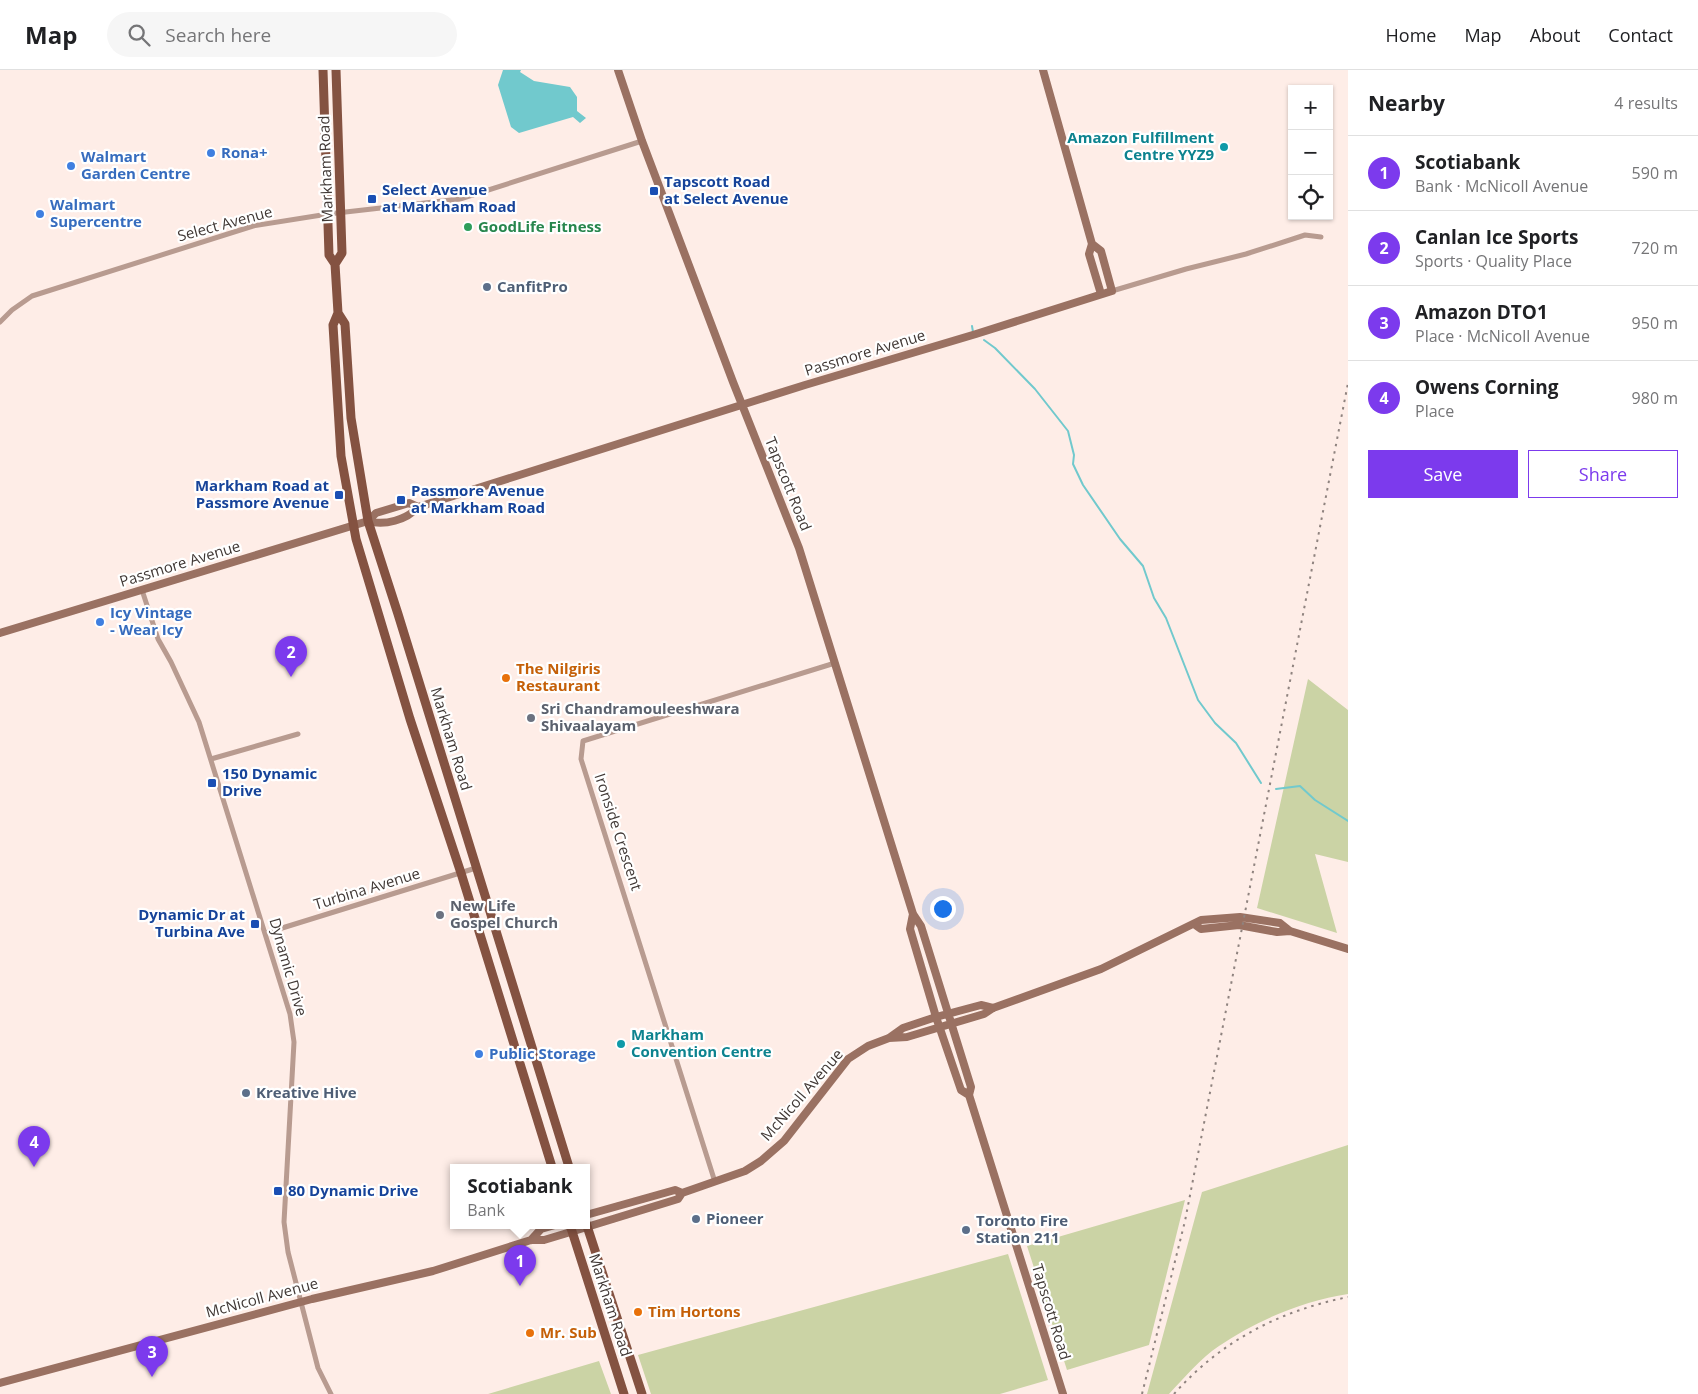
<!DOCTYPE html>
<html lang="en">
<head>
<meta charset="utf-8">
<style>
	body { margin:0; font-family:"Open Sans",sans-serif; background:#f6f6f6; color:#202124 }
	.controls { position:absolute; right:15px; top:15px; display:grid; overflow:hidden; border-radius:0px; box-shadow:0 1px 4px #0004 }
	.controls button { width:45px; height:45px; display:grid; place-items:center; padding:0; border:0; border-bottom:1px solid #e0e0e0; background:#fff; color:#202124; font:25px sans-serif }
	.you { position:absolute; left:942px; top:838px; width:18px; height:18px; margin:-12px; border:4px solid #fff; border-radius:50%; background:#1a73e8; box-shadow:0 0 0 8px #1a73e833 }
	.badge { display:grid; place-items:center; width:32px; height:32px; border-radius:50%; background:#7c3aed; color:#fff; font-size:16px; font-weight:700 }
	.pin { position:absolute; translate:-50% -41px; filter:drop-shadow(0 1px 2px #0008) }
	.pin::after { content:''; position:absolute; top:26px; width:18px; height:15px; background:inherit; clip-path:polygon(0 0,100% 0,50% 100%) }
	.popup { position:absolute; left:450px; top:1094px; width:140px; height:65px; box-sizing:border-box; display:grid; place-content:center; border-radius:0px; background:#fff; filter:drop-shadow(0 1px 4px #0005); font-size:16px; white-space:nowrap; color:#757577 }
	.popup b { font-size:19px; color:#202124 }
	.popup::after { content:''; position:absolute; left:50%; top:100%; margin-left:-10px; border:10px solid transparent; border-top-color:#fff }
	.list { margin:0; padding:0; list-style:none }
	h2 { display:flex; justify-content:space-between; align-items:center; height:65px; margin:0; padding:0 20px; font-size:21px }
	h2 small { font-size:16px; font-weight:400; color:#757577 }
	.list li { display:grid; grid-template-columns:32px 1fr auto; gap:15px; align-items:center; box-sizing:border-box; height:75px; padding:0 20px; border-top:1px solid #e0e0e0 }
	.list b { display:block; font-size:19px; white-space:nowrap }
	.list p { margin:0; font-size:16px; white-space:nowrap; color:#757577 }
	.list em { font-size:16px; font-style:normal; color:#757577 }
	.actions { display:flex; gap:10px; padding:15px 20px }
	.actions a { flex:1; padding:11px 0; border:1px solid #7c3aed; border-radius:0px; text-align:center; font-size:18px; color:#7c3aed }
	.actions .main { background:#7c3aed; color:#fff }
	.icon { flex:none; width:28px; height:28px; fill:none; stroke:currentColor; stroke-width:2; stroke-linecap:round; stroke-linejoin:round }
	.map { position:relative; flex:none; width:1348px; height:1324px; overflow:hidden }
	header { display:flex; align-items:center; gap:30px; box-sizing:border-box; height:70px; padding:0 25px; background:#fff; border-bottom:1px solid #e0e0e0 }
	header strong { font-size:24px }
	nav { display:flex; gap:28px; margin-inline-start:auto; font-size:18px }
	.search { width:350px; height:45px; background:#f6f6f6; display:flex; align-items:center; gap:12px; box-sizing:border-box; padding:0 18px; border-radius:28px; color:#757577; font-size:19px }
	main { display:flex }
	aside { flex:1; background:#fff }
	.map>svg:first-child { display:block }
	.green { fill:#cbd3a5 }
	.water { fill:#71c9cd }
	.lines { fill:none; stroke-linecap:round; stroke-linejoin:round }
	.stream { stroke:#71c9cd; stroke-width:2 }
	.street { stroke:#b89b90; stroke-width:5 }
	.secondary { stroke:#9a7162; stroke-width:8 }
	.primary { stroke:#845241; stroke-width:9 }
	.rail { stroke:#8f837f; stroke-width:2; stroke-dasharray:2.5 5; stroke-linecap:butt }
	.culture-dot { fill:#0f9aa8; stroke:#fff; stroke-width:2 }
	.shop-dot { fill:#3f7fe0; stroke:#fff; stroke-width:2 }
	.transit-dot { fill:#1a4fb4; stroke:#fff; stroke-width:2 }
	.leisure-dot { fill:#2e9e5b; stroke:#fff; stroke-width:2 }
	.service-dot { fill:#5c6f8a; stroke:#fff; stroke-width:2 }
	.food-dot { fill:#e8710a; stroke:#fff; stroke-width:2 }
	.worship-dot { fill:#6b7280; stroke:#fff; stroke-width:2 }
	.labels { text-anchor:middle; stroke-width:4.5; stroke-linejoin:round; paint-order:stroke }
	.culture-label { font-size:15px; font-weight:bold; fill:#0d838f; stroke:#fff; text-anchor:end }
	.shop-label { font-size:15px; font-weight:bold; fill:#366cbe; stroke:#fff; text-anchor:start }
	.street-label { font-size:15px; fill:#403835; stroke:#fff }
	.transit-label { font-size:15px; font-weight:bold; fill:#164399; stroke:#fff; text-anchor:start }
	.leisure-label { font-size:15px; font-weight:bold; fill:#27864d; stroke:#fff; text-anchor:start }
	.service-label { font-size:15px; font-weight:bold; fill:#4e5e75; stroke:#fff; text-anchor:start }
	.food-label { font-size:15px; font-weight:bold; fill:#c56008; stroke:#fff; text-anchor:start }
	.worship-label { font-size:15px; font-weight:bold; fill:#5b616d; stroke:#fff; text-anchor:start }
</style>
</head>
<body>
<header>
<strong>Map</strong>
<div class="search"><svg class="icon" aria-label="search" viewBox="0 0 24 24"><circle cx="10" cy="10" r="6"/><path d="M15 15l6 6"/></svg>Search here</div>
<nav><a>Home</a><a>Map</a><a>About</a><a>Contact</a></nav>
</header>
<main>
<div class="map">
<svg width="1348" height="1324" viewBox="0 0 1348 1324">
	<rect width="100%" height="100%" fill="#feede7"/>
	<!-- green -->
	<path class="green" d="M1308 609 1348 640V792L1315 784 1337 863 1257 838Z
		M1348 1075V1224C1303 1231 1257 1250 1219 1276 1201 1288 1184 1308 1169 1324H1147L1202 1122Z
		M1185 1130 1149 1275 1067 1300 1027 1176Z
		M1008 1184 1048 1310 1000 1324H651L638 1285Z
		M599 1291 611 1324H488Z"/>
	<!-- water -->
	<path class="water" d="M503 0H521L520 2 534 11 570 17 577 27V41L586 48 580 53 573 47 519 63 511 57 498 15Z"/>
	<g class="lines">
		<!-- stream -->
		<path class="stream" d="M972 256 973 262
			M984 270 995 278 1035 319 1068 361 1074 385 1073 394 1083 415 1120 469 1143 496 1154 528 1166 548 1198 630 1215 653 1236 673 1261 713
			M1276 719 1300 716 1315 730 1348 751"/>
		<!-- street -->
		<path class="street" d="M1112 221 1186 199 1246 184 1305 165 1321 167
			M0 252 12 240 32 226 253 156 328 144 460 129 642 71
			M142 520 158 569 171 592 199 652 290 944 294 972 284 1152 288 1182 318 1298 331 1324
			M211 689 298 664
			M266 863 476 798
			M715 1112 581 689 583 671 835 593"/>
		<!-- secondary -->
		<path class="secondary" d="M618 0 642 71 733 312 799 478 913 844 921 856 971 1017 969 1025 1063 1324
			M1043 0 1092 174 1089 184 1101 224
			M368 451C384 456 407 450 418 437L805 315 976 264 1112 221 1101 181 1092 174
			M0 563 368 451 376 443 409 433 418 437
			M913 844 910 859 936 947 961 1020 969 1025
			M1194 854 1201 859 1239 855 1277 862 1290 861
			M889 968 907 967 984 944 993 938 1101 899 1201 850 1240 847 1280 853 1290 861 1348 879
			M586 1145 675 1120 682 1123
			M531 1170 541 1159 555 1155
			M0 1313 312 1229 433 1201 531 1170H544L564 1164 678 1129 682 1123 745 1101 761 1091 784 1071 848 989 868 976 889 968 903 958 936 947 981 935 993 938"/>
		<!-- primary -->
		<path class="primary" d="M323 0 329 185 335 194 338 243 333 255 341 386 356 469 410 649 461 803 552 1097
			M335 194 342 183 336 0
			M338 243 345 254 351 348 368 451 398 544 569 1097
			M586 1153 642 1324
			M570 1155 624 1324"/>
		<!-- rail -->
		<path class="rail" d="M1142 1324 1185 1151 1348 313
			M1174 1324C1221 1271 1279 1241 1348 1227"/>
	</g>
	<!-- markers -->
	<g class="culture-dot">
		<circle cx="1224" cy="77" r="5"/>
		<circle cx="621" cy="974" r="5"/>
	</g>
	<g class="shop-dot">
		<circle cx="211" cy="83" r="5"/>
		<circle cx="71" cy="96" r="5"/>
		<circle cx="40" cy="144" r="5"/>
		<circle cx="100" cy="552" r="5"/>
		<circle cx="479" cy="984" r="5"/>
	</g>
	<g class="transit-dot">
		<rect x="649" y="116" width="10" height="10" rx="2.5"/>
		<rect x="367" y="124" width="10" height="10" rx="2.5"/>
		<rect x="334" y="420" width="10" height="10" rx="2.5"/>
		<rect x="396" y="425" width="10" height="10" rx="2.5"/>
		<rect x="207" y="708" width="10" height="10" rx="2.5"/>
		<rect x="250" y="849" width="10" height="10" rx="2.5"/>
		<rect x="273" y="1116" width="10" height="10" rx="2.5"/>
	</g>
	<circle class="leisure-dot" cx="468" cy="157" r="5"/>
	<g class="service-dot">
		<circle cx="487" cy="217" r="5"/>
		<circle cx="246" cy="1023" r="5"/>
		<circle cx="696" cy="1149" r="5"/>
		<circle cx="966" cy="1160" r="5"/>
	</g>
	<g class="food-dot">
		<circle cx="506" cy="608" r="5"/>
		<circle cx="638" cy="1242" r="5"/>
		<circle cx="530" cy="1263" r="5"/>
	</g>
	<g class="worship-dot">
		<circle cx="531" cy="648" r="5"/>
		<circle cx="440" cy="845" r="5"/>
	</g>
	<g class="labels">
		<!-- culture labels -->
		<g class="culture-label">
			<text x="1214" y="73">Amazon Fulfillment<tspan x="1214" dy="17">Centre YYZ9</tspan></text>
			<text x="631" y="970" text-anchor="start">Markham<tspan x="631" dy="17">Convention Centre</tspan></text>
		</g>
		<!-- shop labels -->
		<g class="shop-label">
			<text x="221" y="88">Rona+</text>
			<text x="81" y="92">Walmart<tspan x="81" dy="17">Garden Centre</tspan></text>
			<text x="50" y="140">Walmart<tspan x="50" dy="17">Supercentre</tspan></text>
			<text x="110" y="548">Icy Vintage<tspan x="110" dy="17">- Wear Icy</tspan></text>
			<text x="489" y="989">Public Storage</text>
		</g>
		<!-- street labels -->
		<g class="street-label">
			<text transform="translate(326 99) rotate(-92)" y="5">Markham Road</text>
			<text transform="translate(225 154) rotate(-15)" y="5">Select Avenue</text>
			<text transform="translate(865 283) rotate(-17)" y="5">Passmore Avenue</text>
			<text transform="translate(788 414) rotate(68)" y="5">Tapscott Road</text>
			<text transform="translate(180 494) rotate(-17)" y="5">Passmore Avenue</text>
			<text transform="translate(451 669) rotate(73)" y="5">Markham Road</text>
			<text transform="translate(618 762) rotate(72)" y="5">Ironside Crescent</text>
			<text transform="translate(367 819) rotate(-17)" y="5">Turbina Avenue</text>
			<text transform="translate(288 897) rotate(74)" y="5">Dynamic Drive</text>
			<text transform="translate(802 1025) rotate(-49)" y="5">McNicoll Avenue</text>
			<text transform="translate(262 1228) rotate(-15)" y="5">McNicoll Avenue</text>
			<text transform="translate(610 1235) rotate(72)" y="5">Markham Road</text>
			<text transform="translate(1051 1242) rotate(73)" y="5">Tapscott Road</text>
		</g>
		<!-- transit labels -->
		<g class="transit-label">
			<text x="664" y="117">Tapscott Road<tspan x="664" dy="17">at Select Avenue</tspan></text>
			<text x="382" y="125">Select Avenue<tspan x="382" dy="17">at Markham Road</tspan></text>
			<text x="329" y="421" text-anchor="end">Markham Road at<tspan x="329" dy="17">Passmore Avenue</tspan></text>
			<text x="411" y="426">Passmore Avenue<tspan x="411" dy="17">at Markham Road</tspan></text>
			<text x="222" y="709">150 Dynamic<tspan x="222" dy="17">Drive</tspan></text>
			<text x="245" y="850" text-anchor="end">Dynamic Dr at<tspan x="245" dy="17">Turbina Ave</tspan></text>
			<text x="288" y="1126">80 Dynamic Drive</text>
		</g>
		<!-- leisure labels -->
		<g class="leisure-label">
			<text x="478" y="162">GoodLife Fitness</text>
		</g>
		<!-- service labels -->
		<g class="service-label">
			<text x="497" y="222">CanfitPro</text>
			<text x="256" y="1028">Kreative Hive</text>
			<text x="706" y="1154">Pioneer</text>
			<text x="976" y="1156">Toronto Fire<tspan x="976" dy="17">Station 211</tspan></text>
		</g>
		<!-- food labels -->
		<g class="food-label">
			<text x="516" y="604">The Nilgiris<tspan x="516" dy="17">Restaurant</tspan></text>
			<text x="648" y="1247">Tim Hortons</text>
			<text x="540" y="1268">Mr. Sub</text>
		</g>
		<!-- worship labels -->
		<g class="worship-label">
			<text x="541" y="644">Sri Chandramouleeshwara<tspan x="541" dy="17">Shivaalayam</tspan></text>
			<text x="450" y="841">New Life<tspan x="450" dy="17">Gospel Church</tspan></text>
		</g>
	</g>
</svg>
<div class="controls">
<button>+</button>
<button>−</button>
<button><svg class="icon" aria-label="locate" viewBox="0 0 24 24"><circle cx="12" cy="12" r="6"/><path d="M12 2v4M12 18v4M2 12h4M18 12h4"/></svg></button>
</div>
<div class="you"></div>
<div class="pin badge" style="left:520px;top:1216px">1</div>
<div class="popup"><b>Scotiabank</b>Bank</div>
<div class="pin badge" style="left:291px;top:607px">2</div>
<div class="pin badge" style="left:152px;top:1307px">3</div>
<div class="pin badge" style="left:34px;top:1097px">4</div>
</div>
<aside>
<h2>Nearby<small>4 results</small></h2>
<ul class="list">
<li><span class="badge">1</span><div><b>Scotiabank</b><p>Bank · McNicoll Avenue</p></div><em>590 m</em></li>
<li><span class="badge">2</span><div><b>Canlan Ice Sports</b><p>Sports · Quality Place</p></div><em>720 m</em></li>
<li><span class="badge">3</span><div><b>Amazon DTO1</b><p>Place · McNicoll Avenue</p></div><em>950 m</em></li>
<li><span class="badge">4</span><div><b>Owens Corning</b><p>Place</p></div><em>980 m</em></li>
</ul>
<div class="actions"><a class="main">Save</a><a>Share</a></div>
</aside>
</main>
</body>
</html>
